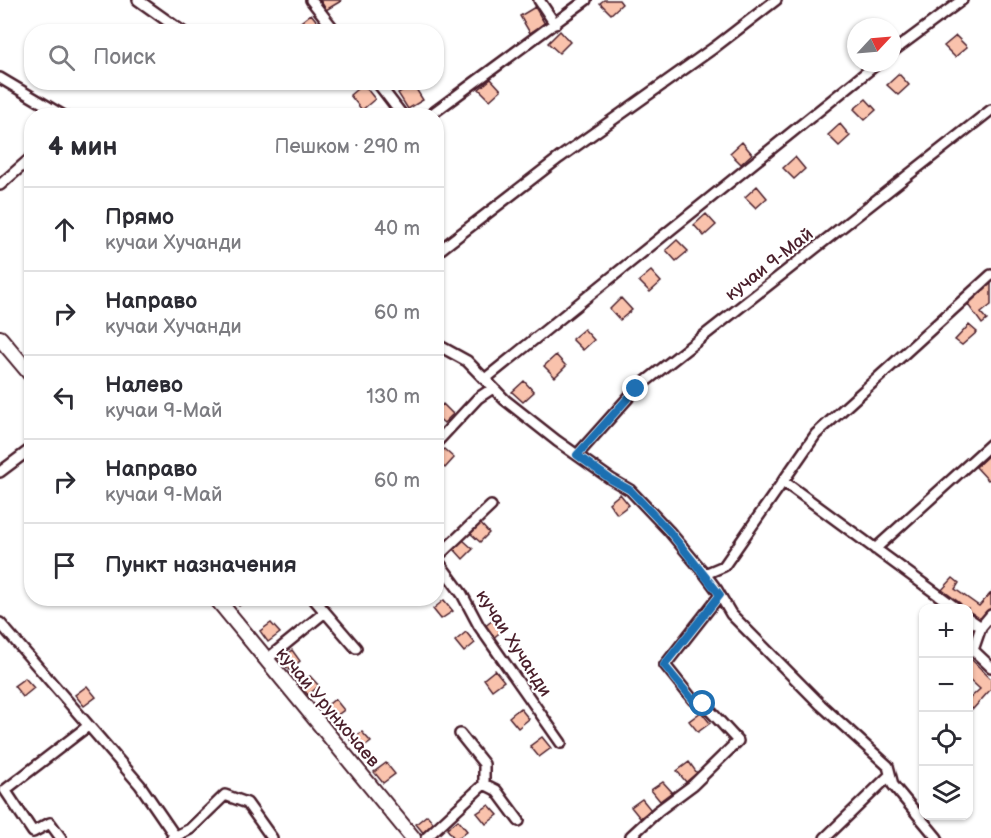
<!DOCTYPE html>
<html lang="ru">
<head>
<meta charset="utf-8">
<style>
	body { margin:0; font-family:"Balsamiq Sans",sans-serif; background:#f2f2f3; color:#2b2b33 }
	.controls { position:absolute; right:18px; bottom:18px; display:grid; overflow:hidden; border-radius:12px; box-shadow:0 2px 4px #0004 }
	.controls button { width:54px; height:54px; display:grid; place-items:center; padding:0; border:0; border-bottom:2px solid #e1e1e2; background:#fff; color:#2b2b33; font:30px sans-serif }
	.compass { position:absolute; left:847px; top:18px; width:54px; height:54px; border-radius:50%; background:#fff; box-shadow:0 2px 4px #0004; rotate:64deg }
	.stop { position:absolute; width:18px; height:18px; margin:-14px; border:4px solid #1f6fb2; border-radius:50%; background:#fff }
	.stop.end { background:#1f6fb2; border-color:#fff; box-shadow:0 2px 6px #0008 }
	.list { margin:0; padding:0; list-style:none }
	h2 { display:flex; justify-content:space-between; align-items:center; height:78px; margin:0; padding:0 24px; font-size:26px }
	h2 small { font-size:20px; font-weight:400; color:#7c7c81 }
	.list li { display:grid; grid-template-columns:39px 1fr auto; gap:18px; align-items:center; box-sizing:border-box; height:84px; padding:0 24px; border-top:2px solid #e1e1e2 }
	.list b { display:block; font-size:22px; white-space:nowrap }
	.list p { margin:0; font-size:20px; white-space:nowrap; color:#7c7c81 }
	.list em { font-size:20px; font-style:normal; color:#7c7c81 }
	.icon { flex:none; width:33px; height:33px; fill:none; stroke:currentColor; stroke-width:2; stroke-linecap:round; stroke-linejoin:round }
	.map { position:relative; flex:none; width:991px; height:838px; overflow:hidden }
	.search { position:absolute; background:#fff; box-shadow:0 2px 4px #0004; left:24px; top:24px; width:420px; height:66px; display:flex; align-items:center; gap:15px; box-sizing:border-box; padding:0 21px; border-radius:24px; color:#7c7c81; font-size:22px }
	.panel { position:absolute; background:#fff; box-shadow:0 2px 4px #0004; left:24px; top:108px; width:420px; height:498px; border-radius:24px }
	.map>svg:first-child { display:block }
	.building { fill:#f9c2ac; stroke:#4a1f2b; stroke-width:1.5 }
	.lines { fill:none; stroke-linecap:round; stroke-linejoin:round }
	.street-casing { stroke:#4a1f2b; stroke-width:14 }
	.secondary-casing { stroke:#4a1f2b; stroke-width:18 }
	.street { stroke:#fff; stroke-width:9 }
	.secondary { stroke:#fff; stroke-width:14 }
	.route { stroke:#1f6fb2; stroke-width:8 }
	.labels { text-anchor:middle; stroke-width:4.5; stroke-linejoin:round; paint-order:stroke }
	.street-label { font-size:18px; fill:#4a1f2b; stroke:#fff }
</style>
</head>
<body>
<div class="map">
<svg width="991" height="838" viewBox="0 0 991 838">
	<rect width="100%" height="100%" fill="#fff"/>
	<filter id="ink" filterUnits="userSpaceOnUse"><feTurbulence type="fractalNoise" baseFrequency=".0167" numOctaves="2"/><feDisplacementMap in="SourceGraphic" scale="12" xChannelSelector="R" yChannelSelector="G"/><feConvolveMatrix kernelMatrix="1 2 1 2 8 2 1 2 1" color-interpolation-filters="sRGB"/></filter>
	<g filter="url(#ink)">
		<!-- building -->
		<path class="building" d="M320 0H340L341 1 326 10Z
			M604 0H619L622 4 611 14 600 3Z
			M535 7 545 24 530 33 520 16Z
			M311 14 323 29 320 32H302L297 25Z
			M560 31 570 42 559 53 548 43Z
			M956 36 967 47 955 57 944 46Z
			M899 74 909 85 898 95 887 85Z
			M491 79 501 90 490 100 479 89Z
			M363 84 375 99 362 110 350 95Z
			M413 84 423 100 408 109 398 93Z
			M866 99 876 110 865 120 854 109Z
			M840 124 850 136 839 146 828 135Z
			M742 142 752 154 741 164 730 153Z
			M795 157 805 169 794 179 783 168Z
			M757 186 767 198 756 208 745 197Z
			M706 214 716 225 704 236 694 225Z
			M677 240 688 251 676 261 666 250Z
			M651 271 661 282 650 292 639 281Z
			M991 283V305L981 313 987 320 982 324 966 302Z
			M621 298 632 310 620 320 610 309Z
			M969 325 977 332 962 345 955 340Z
			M584 329 594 340 583 350 572 339Z
			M556 355 566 366 555 377 544 366Z
			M524 381 534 392 523 402 512 392Z
			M443 404 453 414 444 423 436 416V411Z
			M444 449 454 458 445 468 436 460V456Z
			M991 453V478L988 480 976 467Z
			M620 494 629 505 617 514 609 503Z
			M480 523 489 533 480 542 470 533Z
			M463 540 473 549 463 559 454 549Z
			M953 578 959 583 955 589 979 606 991 593V608L981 621 968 612V608H964L940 592Z
			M233 598H249L239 606Z
			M444 600 453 611 441 619 433 609Z
			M494 619 503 630 492 639 483 628Z
			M271 623 280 633 268 642 260 631Z
			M466 632 475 643 464 652 455 641Z
			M292 650 300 661 289 670 280 659Z
			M969 657 991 679V689L973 709 968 706V700L980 689 968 678Z
			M495 670 504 681 492 690 484 679Z
			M310 676 319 686 308 695 299 684Z
			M25 678 34 688 23 697 14 686Z
			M87 686 96 697 84 706 75 695Z
			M335 699 344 710 332 719 324 708Z
			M520 708 529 719 518 728 509 717Z
			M701 712 710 723 698 732 689 721Z
			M362 732 371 742 359 751 350 740Z
			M542 737 551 748 539 757 530 746Z
			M689 762 697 773 686 782 677 771Z
			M386 763 395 774 383 783 374 772Z
			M663 782 672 792 660 801 651 790Z
			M642 799 651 810 640 818 631 807Z
			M489 805 498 815 486 824 477 813Z
			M427 815 436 826 425 835 416 824Z
			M458 820 467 831 458 838H454L447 829Z"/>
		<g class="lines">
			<defs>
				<path id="street" d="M138 0 183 32
					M311 0 336 32
					M539 0 555 24
					M892 52 962 0
					M0 78 64 116
					M377 82 403 116
					M429 116 586 0
					M0 185 32 157
					M436 253 559 158 715 47 776 0
					M436 344 467 361 505 400 557 441 611 479 630 490 669 531 705 574 717 590 731 614 821 705 888 766 893 785 937 838
					M485 379 878 63
					M436 443 478 398 493 388
					M577 455 636 389 991 110
					M0 472 32 448
					M783 481 956 608
					M875 549 991 444
					M436 558 491 506
					M436 567 440 564 462 594 479 626 561 743
					M705 574 724 566 816 434 991 275
					M325 612 356 648
					M991 615 981 627 973 650 991 667
					M968 618 981 627
					M0 623 140 785 175 836
					M266 660 325 612 313 598
					M460 734 484 764V784
					M61 838 50 823 33 832 5 790 88 726
					M172 838 190 829 225 795 247 803 272 838
					M426 838 484 784 496 790 519 821
					M632 838 631 836 658 811 693 785 738 741 703 703 693 700 665 665 720 595
					M825 838 890 775"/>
				<path id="secondary" d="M0 338 32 376
					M216 598 413 838"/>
			</defs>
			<!-- street casing -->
			<use href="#street" class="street-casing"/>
			<!-- secondary casing -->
			<use href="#secondary" class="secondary-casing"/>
			<!-- street -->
			<use href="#street" class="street"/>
			<!-- secondary -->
			<use href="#secondary" class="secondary"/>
		</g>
	</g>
	<g class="lines" filter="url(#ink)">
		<!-- route -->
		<path class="route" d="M636 389 577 455 610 479 630 490 669 531 720 595 664 665 693 700 703 704"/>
	</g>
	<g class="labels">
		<!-- street labels -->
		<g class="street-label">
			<text transform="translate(769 264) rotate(-38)" y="6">кучаи 9-Май</text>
			<text transform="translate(514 643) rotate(57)" y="6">кучаи Хучанди</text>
			<text transform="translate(328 707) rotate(50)" y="6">кучаи Урунхочаев</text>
		</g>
	</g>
</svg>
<div class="controls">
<button>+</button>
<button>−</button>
<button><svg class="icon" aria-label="locate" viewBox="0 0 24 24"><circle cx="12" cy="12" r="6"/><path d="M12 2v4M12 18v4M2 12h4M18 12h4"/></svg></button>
<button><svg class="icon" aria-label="layers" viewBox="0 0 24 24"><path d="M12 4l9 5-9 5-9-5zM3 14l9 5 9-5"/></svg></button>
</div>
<svg class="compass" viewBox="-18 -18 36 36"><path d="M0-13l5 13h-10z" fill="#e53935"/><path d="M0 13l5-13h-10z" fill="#7c7c81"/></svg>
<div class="stop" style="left:703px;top:704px"></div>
<div class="stop end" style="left:636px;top:389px"></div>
<div class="search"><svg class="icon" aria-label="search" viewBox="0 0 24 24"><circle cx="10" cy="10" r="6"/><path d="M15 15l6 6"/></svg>Поиск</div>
<section class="panel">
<h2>4 мин<small>Пешком · 290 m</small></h2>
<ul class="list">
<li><svg class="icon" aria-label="ahead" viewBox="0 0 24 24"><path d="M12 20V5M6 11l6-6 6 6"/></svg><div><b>Прямо</b><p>кучаи Хучанди</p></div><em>40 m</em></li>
<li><svg class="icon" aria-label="right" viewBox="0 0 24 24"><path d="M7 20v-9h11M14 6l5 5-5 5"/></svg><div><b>Направо</b><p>кучаи Хучанди</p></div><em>60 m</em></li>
<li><svg class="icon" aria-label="left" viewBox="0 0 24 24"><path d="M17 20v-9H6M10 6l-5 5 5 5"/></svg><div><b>Налево</b><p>кучаи 9-Май</p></div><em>130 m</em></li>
<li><svg class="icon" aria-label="right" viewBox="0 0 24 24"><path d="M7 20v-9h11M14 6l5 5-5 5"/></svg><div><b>Направо</b><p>кучаи 9-Май</p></div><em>60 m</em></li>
<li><svg class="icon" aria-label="arrive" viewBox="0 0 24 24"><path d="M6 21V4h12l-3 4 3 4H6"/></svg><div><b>Пункт назначения</b></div></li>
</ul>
</section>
</div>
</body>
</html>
